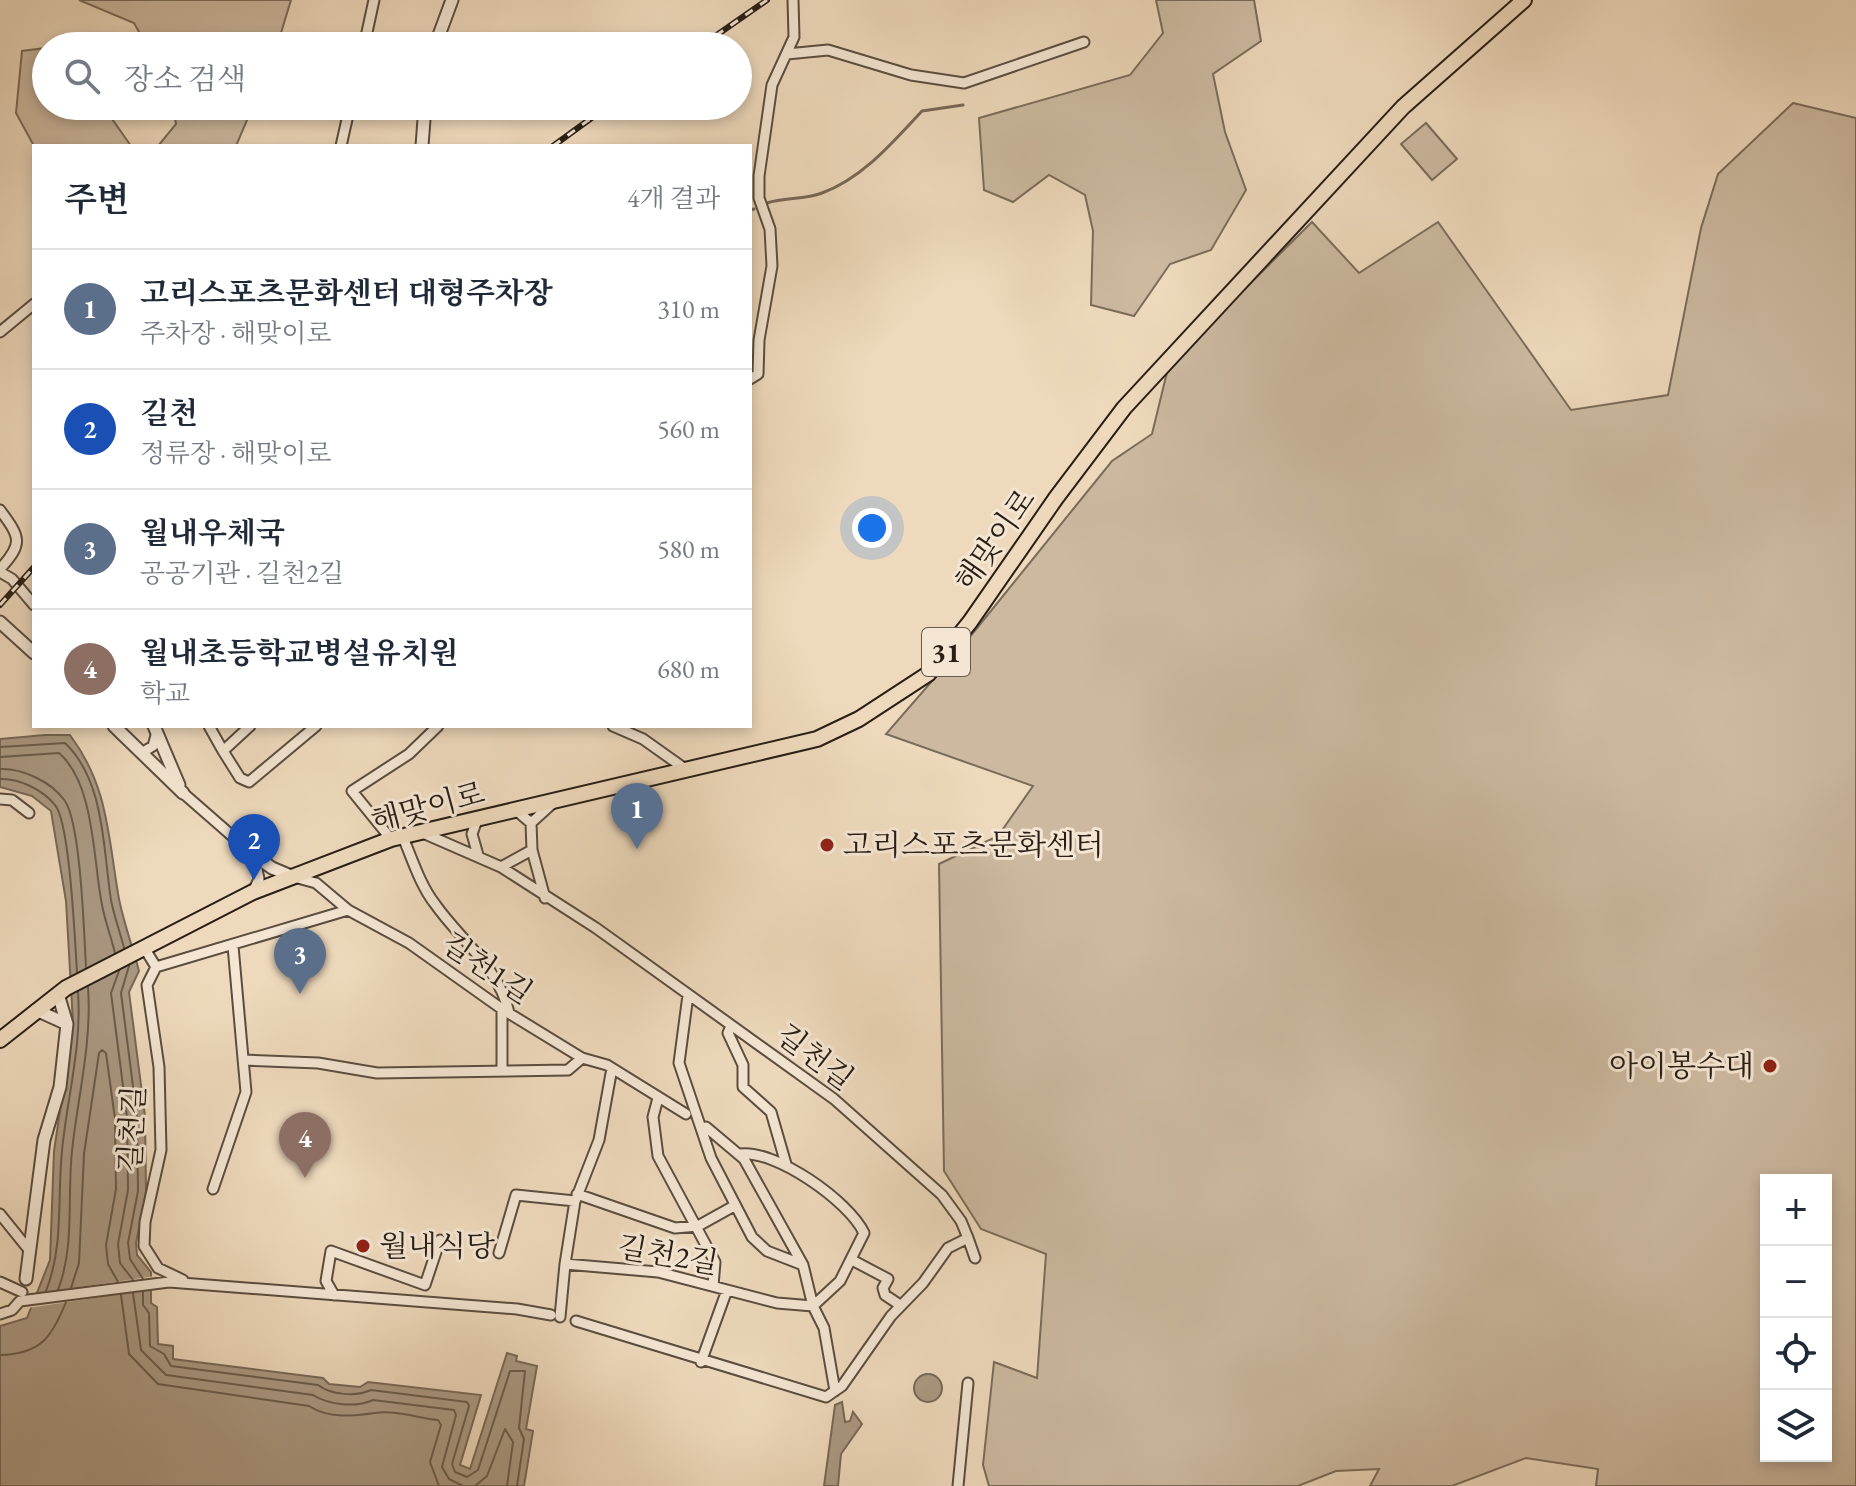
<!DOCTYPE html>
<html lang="ko">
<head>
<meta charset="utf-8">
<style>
	body { margin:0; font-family:"EB Garamond","Noto Serif KR",serif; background:#f6f6f7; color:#1f2937 }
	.controls { position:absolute; right:24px; bottom:24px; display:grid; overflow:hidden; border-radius:0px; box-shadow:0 4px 12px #0003 }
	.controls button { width:72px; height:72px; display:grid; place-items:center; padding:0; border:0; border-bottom:2px solid #e0e1e3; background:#fff; color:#1f2937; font:40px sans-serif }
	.you { position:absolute; left:872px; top:528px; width:28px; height:28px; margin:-20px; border:6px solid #fff; border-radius:50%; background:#1a73e8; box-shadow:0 0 0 12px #1a73e833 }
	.badge { display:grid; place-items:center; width:52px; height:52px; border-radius:50%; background:#db2777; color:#fff; font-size:26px; font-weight:700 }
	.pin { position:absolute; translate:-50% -66px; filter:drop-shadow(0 2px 4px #0008) }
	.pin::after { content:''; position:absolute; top:42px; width:28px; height:24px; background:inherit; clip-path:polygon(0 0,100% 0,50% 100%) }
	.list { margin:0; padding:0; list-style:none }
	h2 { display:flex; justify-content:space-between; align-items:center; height:104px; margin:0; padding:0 32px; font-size:34px }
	h2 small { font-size:26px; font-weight:400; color:#747a83 }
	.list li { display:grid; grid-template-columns:52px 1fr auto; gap:24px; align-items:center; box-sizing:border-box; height:120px; padding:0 32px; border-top:2px solid #e0e1e3 }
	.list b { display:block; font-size:30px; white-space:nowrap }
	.list p { margin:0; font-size:26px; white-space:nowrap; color:#747a83 }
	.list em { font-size:26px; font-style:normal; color:#747a83 }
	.icon { flex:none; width:44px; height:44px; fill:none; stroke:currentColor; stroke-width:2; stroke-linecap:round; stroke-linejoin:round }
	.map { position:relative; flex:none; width:1856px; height:1486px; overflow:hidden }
	.search { position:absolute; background:#fff; box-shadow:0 4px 12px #0003; left:32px; top:32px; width:720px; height:88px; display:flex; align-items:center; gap:20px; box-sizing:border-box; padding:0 28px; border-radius:44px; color:#747a83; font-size:30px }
	.panel { position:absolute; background:#fff; box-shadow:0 4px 12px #0003; left:32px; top:144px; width:720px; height:584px; border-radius:0px }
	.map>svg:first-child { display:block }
	.green { fill:#ccb9a0; stroke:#7a6c5a; stroke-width:2; fill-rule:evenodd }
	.water { fill:#ab9983; stroke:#776857; stroke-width:2 }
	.pier { fill:#eed9bc }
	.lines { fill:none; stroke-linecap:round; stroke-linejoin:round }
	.shore { stroke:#6a5c4c; stroke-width:2 }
	.stream { stroke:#776857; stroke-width:3 }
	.minor-casing { stroke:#5a4d3f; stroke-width:13 }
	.tertiary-casing { stroke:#5a4d3f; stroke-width:15 }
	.primary-casing { stroke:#281e15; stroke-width:18 }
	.minor { stroke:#f4e6d3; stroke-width:9 }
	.tertiary { stroke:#f4e6d3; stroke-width:11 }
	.primary { stroke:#eed9bc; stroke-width:14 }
	.rail-casing { stroke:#281e15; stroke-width:6 }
	.rail { stroke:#f4e6d3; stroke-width:3; stroke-dasharray:9; stroke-linecap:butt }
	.poi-dot { fill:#8f2418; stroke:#f4e6d3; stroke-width:3 }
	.labels { text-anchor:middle; stroke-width:6; stroke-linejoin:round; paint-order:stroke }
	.shield { fill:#f4e6d3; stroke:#655a4e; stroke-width:2 }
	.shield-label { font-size:28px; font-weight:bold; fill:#281e15 }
	.street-label { font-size:30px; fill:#281e15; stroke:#f4e6d3 }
	.poi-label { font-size:30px; fill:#281e15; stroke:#f4e6d3; text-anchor:start }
</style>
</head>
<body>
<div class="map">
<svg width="1856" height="1486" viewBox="0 0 1856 1486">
	<rect width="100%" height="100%" fill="#eed9bc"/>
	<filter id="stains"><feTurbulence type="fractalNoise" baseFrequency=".0025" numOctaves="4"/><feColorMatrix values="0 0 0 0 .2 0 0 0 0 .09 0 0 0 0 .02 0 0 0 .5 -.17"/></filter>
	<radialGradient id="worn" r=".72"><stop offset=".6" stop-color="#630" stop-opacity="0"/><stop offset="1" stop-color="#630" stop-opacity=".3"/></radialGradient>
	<!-- green -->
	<path class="green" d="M79 0H291L277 46H147L134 23Z
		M1156 0H1254L1261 41 1213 74 1225 132 1246 190 1211 250 1170 264 1134 316 1091 305 1093 231 1085 195 1049 175 1013 202 984 190 979 118 1130 75 1163 33Z
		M46 48V106H103L131 146H34L16 113 22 51Z
		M1793 103 1856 118V1486H1596L1598 1469 1526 1458 1452 1486H1370L1379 1469 1336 1471 1298 1486H989L983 1465 994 1362 1037 1378 1046 1254 981 1229 944 1171 939 864 998 836 1033 786 886 734 965 643 1112 461 1152 434 1169 364 1312 222 1359 273 1438 222 1571 410 1668 395 1701 228 1718 174ZM1766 1180H1826V1456H1766Z
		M173 106H253L236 146H158L176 124Z
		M1426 123 1457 159 1432 180 1401 144Z"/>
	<!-- water -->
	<path class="water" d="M45 735H70C109 787 108 838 119 899 124 924 133 948 139 971L129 992 145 1116 146 1192 136 1243 137 1255 151 1272V1303L157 1307 158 1344 173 1346V1359L323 1378 329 1384 360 1387 368 1382 481 1395 460 1465 470 1469 507 1353 517 1356 516 1361 537 1366 526 1429 533 1431 524 1486H0V1326L27 1318 50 1260 54 1151 73 1023 66 901 51 811 32 796 0 787V739Z
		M914 1388a14 14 0 1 1 28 0a14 14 0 1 1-28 0Z
		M842 1402 845 1422 850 1421 853 1412 862 1424 841 1454 838 1486H824L835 1405Z"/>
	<!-- pier -->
	<path class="pier" d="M155 1276V1289L28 1308 32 1294Z"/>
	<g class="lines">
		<!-- shore -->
		<path class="shore" d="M0 747 65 743C105 781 103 849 111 900 114 916 120 932 124 948
			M0 757 59 753C95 784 93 861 102 905 105 921 111 937 115 953
			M0 769C22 768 52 782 65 801 81 825 84 935 86 967
			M0 779C19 778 43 790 55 805 70 822 75 944 77 972
			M129 966 121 993 137 1117 138 1191 128 1243 130 1259 143 1279
			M119 971 111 993 127 1117 128 1190 118 1244 120 1263 133 1280
			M71 1288 79 1263 84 1154 99 1053 102 1050 106 1053 115 1119 116 1189 106 1245 108 1264 118 1282
			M58 1290C75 1245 67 1198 72 1151 78 1095 92 1043 88 987
			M46 1291C64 1245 57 1200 62 1151 67 1098 82 1046 78 992
			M143 1292V1305L149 1313 150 1346 164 1354 171 1366 318 1385C331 1395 356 1397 371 1390L467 1402 469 1406 452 1464 455 1472 467 1477 478 1470 510 1371H525L519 1428 524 1439 517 1486
			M133 1293 141 1350 166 1375 313 1395C329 1405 356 1408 373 1400L454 1410 456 1415 442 1467 449 1479 463 1486
			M121 1295 129 1354 158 1384 309 1406C329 1419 353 1416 375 1413 394 1410 419 1418 438 1420L441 1425 430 1462 439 1486
			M0 1355C41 1354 52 1337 66 1302
			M475 1486 487 1476 505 1429 513 1442 507 1486"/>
		<!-- stream -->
		<path class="stream" d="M767 203C785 197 804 200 822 193 862 179 894 141 922 111L963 105
			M750 210 754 209"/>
		<defs>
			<path id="minor" d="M364 46 374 0
				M787 54 828 50 911 75 964 83 1084 42
				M341 146 350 106
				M0 332 34 304
				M750 379 758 374 759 340 772 266 770 229 759 198V176L772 85 794 37 793 0
				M0 510C20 537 24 543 0 569
				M0 572 12 579 34 605
				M209 726 223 751 250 726
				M613 726 643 739 688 771
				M223 751 240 778 249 782 316 726
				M143 752 153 746 157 732
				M183 793 254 855 259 879 253 892
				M0 799 12 800 29 813
				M517 811 531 823 532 850 545 898
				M477 820 472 834 478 855
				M531 823 552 804
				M423 833 501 867 596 928 834 1099 942 1195 961 1221 968 1238 948 1248 923 1283 891 1316 842 1386 826 1397 576 1321
				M402 835C412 858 420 885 435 904 461 941 499 967 509 1013
				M391 839 352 791 409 754 438 726
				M501 867 532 850
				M294 877 316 883 348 910 409 943 502 1009 582 1058 607 1065 686 1114
				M145 949 156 967 147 985 159 1067 161 1150 145 1222 144 1246 158 1268 183 1280
				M156 967 348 910
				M688 995 679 1063 711 1158 752 1237 767 1251 803 1265
				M731 1026 728 1033 743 1065V1087L771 1112 786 1164
				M243 1060 318 1063 377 1073 568 1070 582 1058
				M502 1071V1009
				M658 1098 653 1117 658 1156 715 1262 713 1286
				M706 1127 744 1159 803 1265 813 1306 824 1328 835 1391
				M213 1189 246 1092 233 946
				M577 1194 675 1228 698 1226 734 1206
				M576 1199 599 1140 612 1068
				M0 1214 29 1250
				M968 1238 975 1258
				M499 1253 516 1195 575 1201 565 1264
				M852 1260 888 1279 883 1288 885 1295 900 1305
				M0 1282 22 1292
				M334 1295 326 1281 331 1251 425 1285 440 1240
				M0 1314 12 1310 20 1301 169 1282 517 1309 551 1315
				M560 1317 565 1264 658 1272 777 1303 813 1306 840 1281 864 1233C849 1201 775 1149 740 1154
				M701 1362 727 1290
				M958 1486 968 1383"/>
			<path id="tertiary" d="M435 46 452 0
				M422 146 425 106
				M0 622 34 653
				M114 726 183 793
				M154 726 179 785
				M254 855 272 868 291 876
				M58 994 67 1024
				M26 1279 44 1140 60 1087 67 1024 36 1010"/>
			<path id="primary" d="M0 1040 66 988 253 892 391 839 817 739 859 719 928 674 970 622 1056 498 1124 408 1403 107 1524 0"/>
		</defs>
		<!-- minor casing -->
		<use href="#minor" class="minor-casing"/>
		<!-- tertiary casing -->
		<use href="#tertiary" class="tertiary-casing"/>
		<!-- primary casing -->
		<use href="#primary" class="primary-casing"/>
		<!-- minor -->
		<use href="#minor" class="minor"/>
		<!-- tertiary -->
		<use href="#tertiary" class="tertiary"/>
		<!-- primary -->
		<use href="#primary" class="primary"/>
		<defs>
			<path id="rail" d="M701 46 767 0
				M553 146 608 106
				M0 605 34 567"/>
		</defs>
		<!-- rail casing -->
		<use href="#rail" class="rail-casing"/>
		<!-- rail -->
		<use href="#rail" class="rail"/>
	</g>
	<!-- markers -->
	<g class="poi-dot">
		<circle cx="827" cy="845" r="8"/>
		<circle cx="1770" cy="1066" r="8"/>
		<circle cx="363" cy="1246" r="8"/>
	</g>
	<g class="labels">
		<!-- shield labels -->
		<rect class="shield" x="922" y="628" width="48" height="48" rx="6"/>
		<g class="shield-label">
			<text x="946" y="662">31</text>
		</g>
		<!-- street labels -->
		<g class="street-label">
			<text transform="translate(995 540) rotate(-55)" y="10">해맞이로</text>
			<text transform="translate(428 807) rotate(-15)" y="10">해맞이로</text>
			<text transform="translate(487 968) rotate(34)" y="10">길천1길</text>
			<text transform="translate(815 1057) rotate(37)" y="10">길천길</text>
			<text transform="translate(132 1129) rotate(-87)" y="10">길천길</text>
			<text transform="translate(668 1255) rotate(10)" y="10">길천2길</text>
		</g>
		<!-- poi labels -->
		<g class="poi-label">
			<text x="843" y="855">고리스포츠문화센터</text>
			<text x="1754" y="1076" text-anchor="end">아이봉수대</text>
			<text x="379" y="1256">월내식당</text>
		</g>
	</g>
	<rect width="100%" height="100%" filter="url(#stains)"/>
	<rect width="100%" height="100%" fill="url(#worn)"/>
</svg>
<div class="controls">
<button>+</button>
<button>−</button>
<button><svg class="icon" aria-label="locate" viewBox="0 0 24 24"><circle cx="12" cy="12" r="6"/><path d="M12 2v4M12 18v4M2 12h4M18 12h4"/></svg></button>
<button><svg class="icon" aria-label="layers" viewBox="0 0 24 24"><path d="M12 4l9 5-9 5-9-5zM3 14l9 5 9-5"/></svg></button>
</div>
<div class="you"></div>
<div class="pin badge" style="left:637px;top:849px;background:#5c6f8a">1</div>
<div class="pin badge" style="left:254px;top:880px;background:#1a4fb4">2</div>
<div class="pin badge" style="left:300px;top:994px;background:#5c6f8a">3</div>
<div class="pin badge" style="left:305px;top:1178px;background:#8d6e63">4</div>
<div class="search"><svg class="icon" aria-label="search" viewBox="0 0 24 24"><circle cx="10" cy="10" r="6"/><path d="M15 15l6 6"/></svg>장소 검색</div>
<section class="panel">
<h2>주변<small>4개 결과</small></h2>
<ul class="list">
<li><span class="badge" style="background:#5c6f8a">1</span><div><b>고리스포츠문화센터 대형주차장</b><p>주차장 · 해맞이로</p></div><em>310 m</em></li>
<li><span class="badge" style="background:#1a4fb4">2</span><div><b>길천</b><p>정류장 · 해맞이로</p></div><em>560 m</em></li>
<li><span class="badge" style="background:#5c6f8a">3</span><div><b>월내우체국</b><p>공공기관 · 길천2길</p></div><em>580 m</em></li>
<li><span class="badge" style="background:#8d6e63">4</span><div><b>월내초등학교병설유치원</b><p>학교</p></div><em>680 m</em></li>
</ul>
</section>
</div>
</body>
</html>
